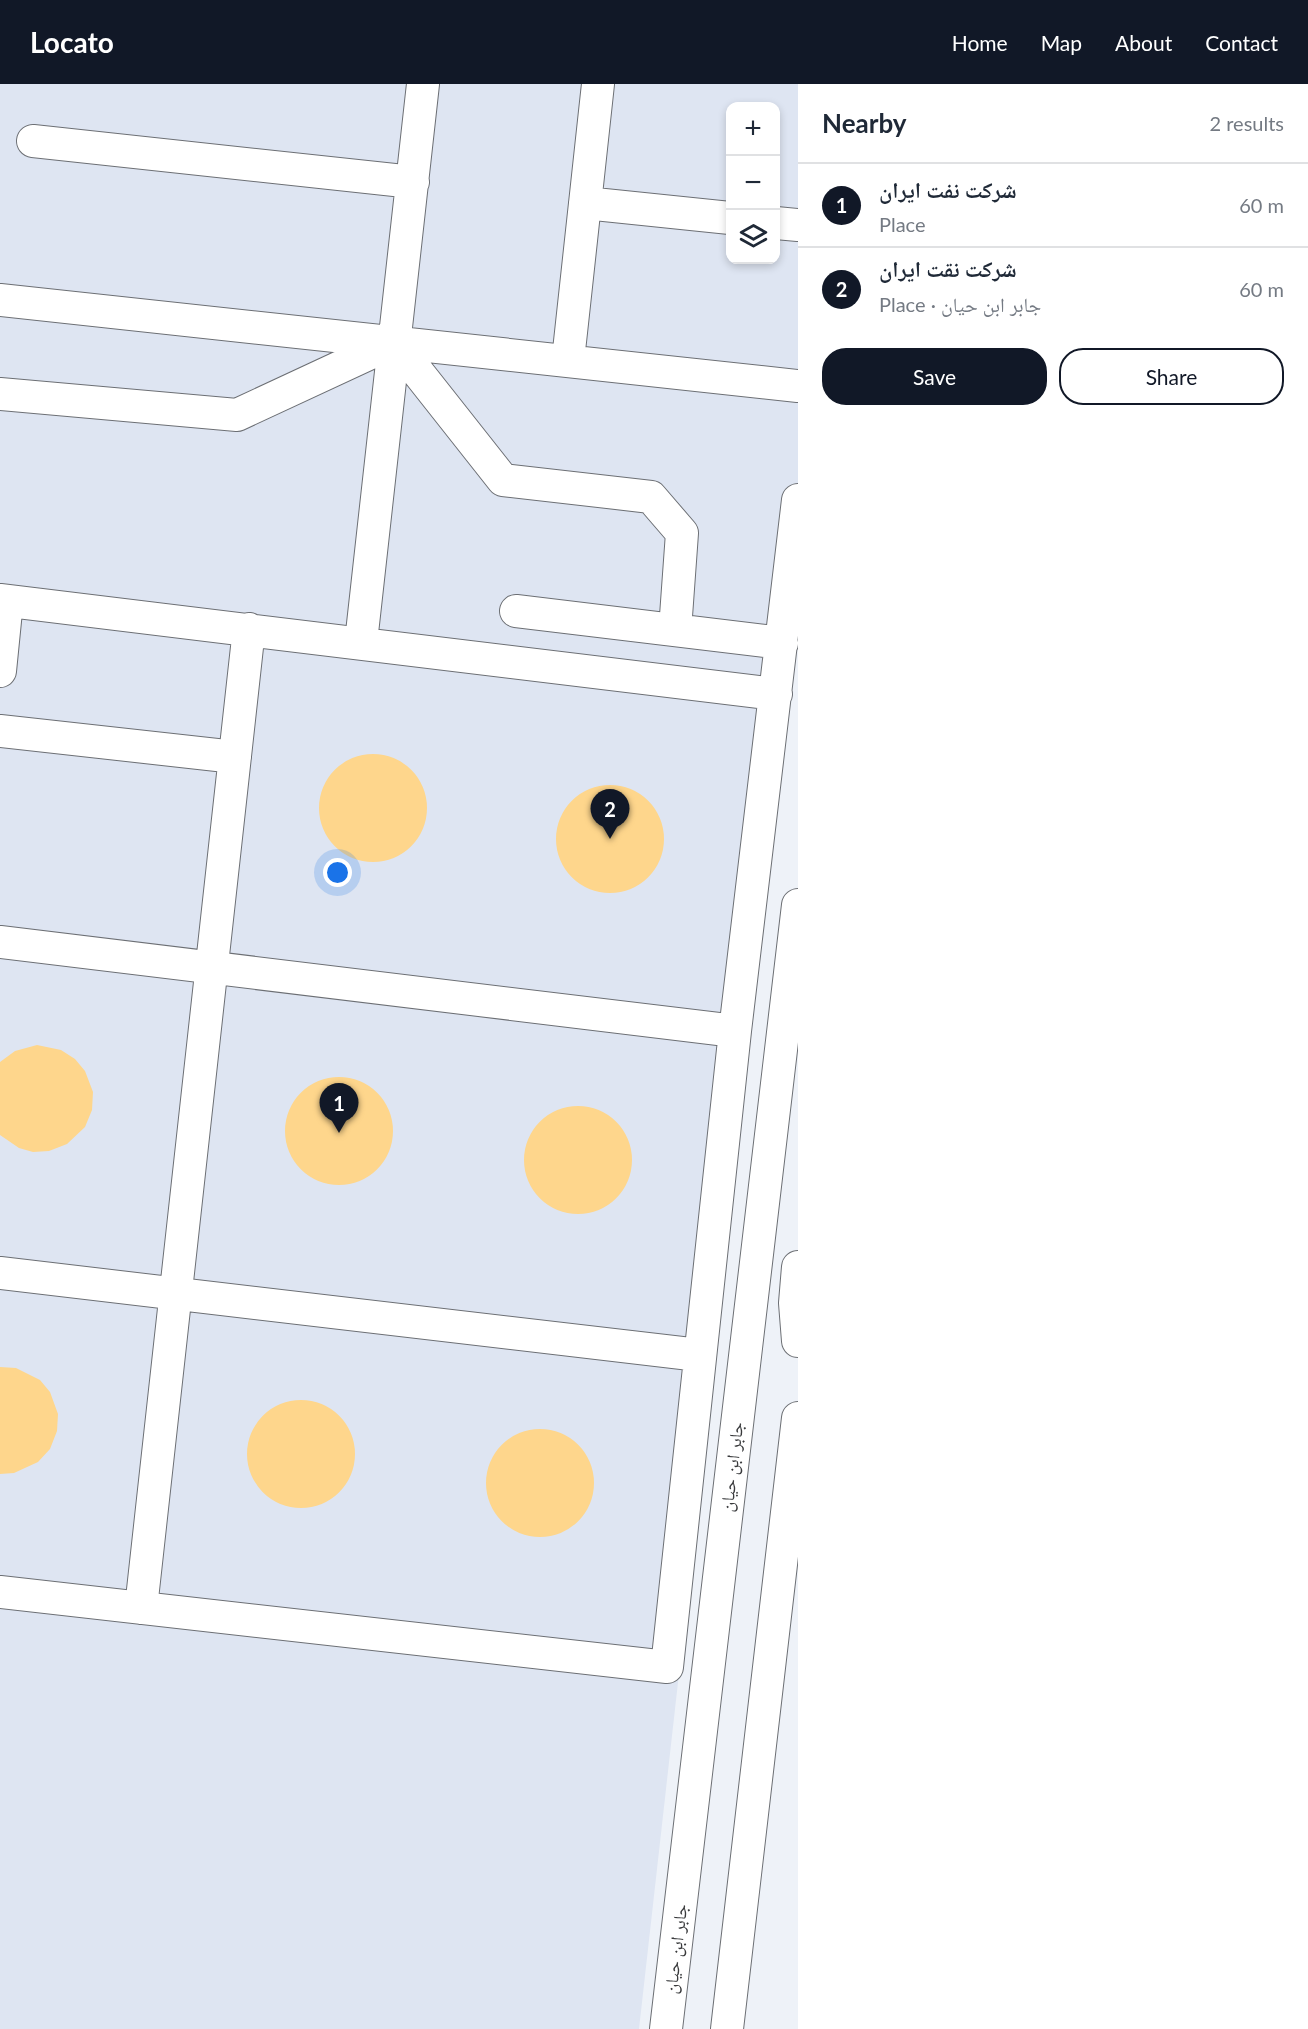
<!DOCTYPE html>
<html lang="en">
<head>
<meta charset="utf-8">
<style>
	body { margin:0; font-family:Lato,"Noto Naskh Arabic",sans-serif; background:#f2f2f3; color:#1f2937 }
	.controls { position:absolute; right:18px; top:18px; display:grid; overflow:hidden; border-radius:12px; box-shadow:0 3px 9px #0003 }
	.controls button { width:54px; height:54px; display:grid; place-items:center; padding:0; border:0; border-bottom:2px solid #e0e1e3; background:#fff; color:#1f2937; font:30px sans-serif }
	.you { position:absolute; left:338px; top:789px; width:21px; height:21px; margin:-15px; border:4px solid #fff; border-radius:50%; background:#1a73e8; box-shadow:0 0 0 9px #1a73e833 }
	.badge { display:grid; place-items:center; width:39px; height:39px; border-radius:50%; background:#111827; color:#fff; font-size:20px; font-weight:700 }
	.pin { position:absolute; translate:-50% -50px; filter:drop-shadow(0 2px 3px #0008) }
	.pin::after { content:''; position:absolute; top:32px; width:21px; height:18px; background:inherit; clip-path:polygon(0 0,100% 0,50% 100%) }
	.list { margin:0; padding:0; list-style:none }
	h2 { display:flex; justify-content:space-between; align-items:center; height:78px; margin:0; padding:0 24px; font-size:26px }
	h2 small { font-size:20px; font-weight:400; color:#747a83 }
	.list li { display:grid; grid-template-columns:39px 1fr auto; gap:18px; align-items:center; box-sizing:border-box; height:84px; padding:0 24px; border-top:2px solid #e0e1e3 }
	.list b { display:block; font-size:22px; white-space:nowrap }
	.list p { margin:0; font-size:20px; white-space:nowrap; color:#747a83 }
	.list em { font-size:20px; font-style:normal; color:#747a83 }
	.actions { display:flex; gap:12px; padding:18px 24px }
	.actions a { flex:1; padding:14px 0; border:2px solid #111827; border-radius:24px; text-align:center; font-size:21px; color:#111827 }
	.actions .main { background:#111827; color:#fff }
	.icon { flex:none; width:33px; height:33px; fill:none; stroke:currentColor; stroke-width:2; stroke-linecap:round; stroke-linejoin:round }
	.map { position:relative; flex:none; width:798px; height:1945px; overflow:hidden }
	header { display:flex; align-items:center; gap:36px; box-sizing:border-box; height:84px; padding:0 30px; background:#111827; color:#fff }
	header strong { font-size:28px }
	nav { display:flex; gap:33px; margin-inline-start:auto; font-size:21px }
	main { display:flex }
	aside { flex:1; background:#fff }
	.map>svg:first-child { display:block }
	.built { fill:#dee5f2; fill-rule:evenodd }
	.building { fill:#fed68c }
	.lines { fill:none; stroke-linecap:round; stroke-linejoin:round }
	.minor-casing { stroke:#6c6f74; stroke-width:34 }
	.minor { stroke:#fff; stroke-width:32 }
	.labels { text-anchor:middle; stroke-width:5; stroke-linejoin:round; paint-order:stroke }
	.street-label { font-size:18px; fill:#393a3c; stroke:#fff }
</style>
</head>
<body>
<header>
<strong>Locato</strong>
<nav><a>Home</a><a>Map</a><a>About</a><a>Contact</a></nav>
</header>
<main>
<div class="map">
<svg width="798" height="1945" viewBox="0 0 798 1945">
	<rect width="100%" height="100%" fill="#eef2f8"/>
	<!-- built -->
	<path class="built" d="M0 0H798V532L639 1945H0ZM730 22H776V176H730Z"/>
	<!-- building -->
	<path class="building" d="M319 724a54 54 0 1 1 108 0a54 54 0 1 1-108 0Z
		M556 755a54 54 0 1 1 108 0a54 54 0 1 1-108 0Z
		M37 961 61 966 75 975 85 987 93 1008 92 1026 85 1043 67 1060 49 1067 33 1068 19 1064 0 1051V978L15 967Z
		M285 1047a54 54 0 1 1 108 0a54 54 0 1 1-108 0Z
		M524 1076a54 54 0 1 1 108 0a54 54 0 1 1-108 0Z
		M0 1283 16 1284 40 1296 50 1308 58 1330 57 1347 50 1365 38 1378 14 1389 0 1390Z
		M247 1370a54 54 0 1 1 108 0a54 54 0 1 1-108 0Z
		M486 1399a54 54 0 1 1 108 0a54 54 0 1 1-108 0Z"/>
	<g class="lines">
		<defs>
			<path id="minor" d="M33 57 413 98
				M585 119 730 134
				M776 139 798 141
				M0 216 798 302
				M394 258 503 396 651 413 682 449 675 546
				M568 276 598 0
				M0 310 237 331 394 258
				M0 516 776 610
				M516 527 782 559
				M361 558 423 0
				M0 587 7 517
				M0 647 235 673
				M0 858 735 947
				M798 1183 795 1219 798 1257
				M0 1189 699 1271
				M0 1508 667 1583 735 947 798 416
				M141 1524 249 545
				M666 1945 798 821
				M727 1945 798 1334"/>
		</defs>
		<!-- minor casing -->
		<use href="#minor" class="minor-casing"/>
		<!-- minor -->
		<use href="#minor" class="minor"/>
	</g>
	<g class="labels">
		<!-- street labels -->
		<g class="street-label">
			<text transform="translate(732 1383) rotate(-83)" y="6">جابر ابن حیان</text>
			<text transform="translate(676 1865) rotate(-83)" y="6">جابر ابن حیان</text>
		</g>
	</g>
</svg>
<div class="controls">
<button>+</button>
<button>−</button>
<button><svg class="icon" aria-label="layers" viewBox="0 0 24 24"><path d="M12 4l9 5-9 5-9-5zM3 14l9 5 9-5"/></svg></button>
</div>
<div class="you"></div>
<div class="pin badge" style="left:339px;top:1049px">1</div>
<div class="pin badge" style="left:610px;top:755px">2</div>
</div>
<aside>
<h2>Nearby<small>2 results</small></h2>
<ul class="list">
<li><span class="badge">1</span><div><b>شرکت نفت ایران</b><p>Place</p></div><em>60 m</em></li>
<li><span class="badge">2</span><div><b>شرکت نقت ایران</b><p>Place · جابر ابن حیان</p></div><em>60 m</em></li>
</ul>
<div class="actions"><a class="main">Save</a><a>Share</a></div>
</aside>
</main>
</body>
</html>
